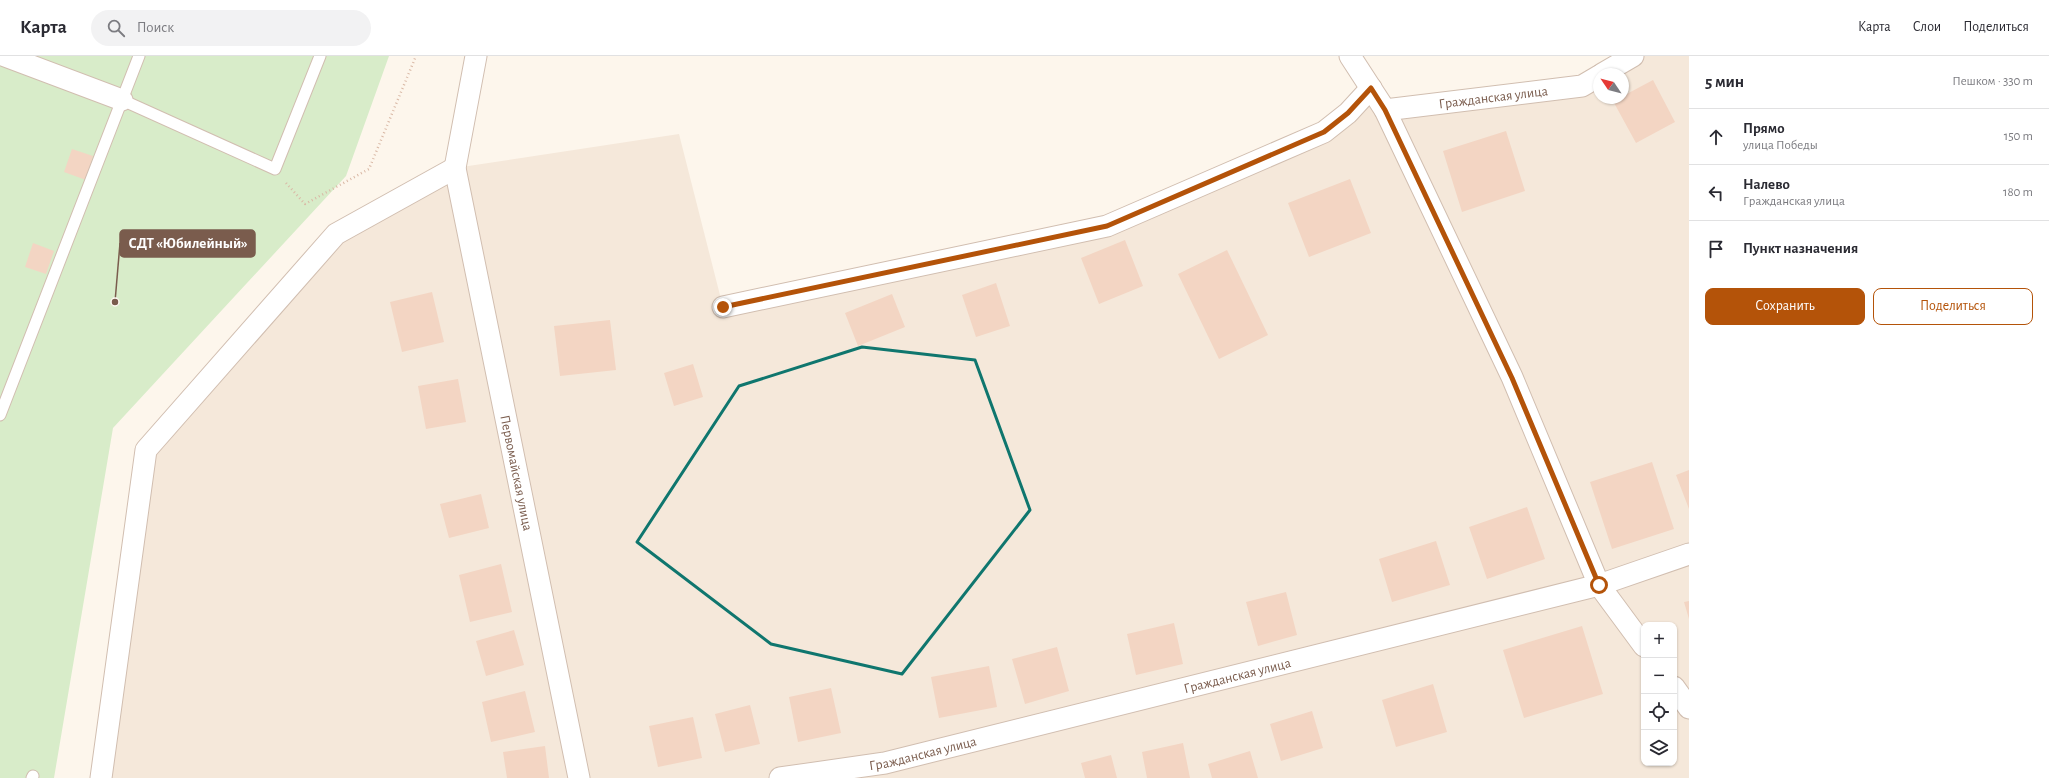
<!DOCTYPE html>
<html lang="ru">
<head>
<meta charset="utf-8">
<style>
	body { margin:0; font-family:"Alegreya Sans",sans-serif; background:#f2f2f3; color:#2b2b33 }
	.controls { position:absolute; right:12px; bottom:12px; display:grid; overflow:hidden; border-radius:8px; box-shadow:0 1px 3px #0004 }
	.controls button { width:36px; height:36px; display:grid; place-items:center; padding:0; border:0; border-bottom:1px solid #e1e1e2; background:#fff; color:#2b2b33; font:20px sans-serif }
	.compass { position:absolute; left:1593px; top:12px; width:36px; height:36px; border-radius:50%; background:#fff; box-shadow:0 1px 3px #0004; rotate:305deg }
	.stop { position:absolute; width:12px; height:12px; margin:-9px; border:3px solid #b45309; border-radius:50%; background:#fff }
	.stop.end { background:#b45309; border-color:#fff; box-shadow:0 1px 4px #0008 }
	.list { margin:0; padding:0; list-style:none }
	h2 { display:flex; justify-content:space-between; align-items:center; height:52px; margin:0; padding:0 16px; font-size:17px }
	h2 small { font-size:13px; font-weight:400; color:#7c7c81 }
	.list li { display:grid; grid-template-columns:26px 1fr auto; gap:12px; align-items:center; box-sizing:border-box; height:56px; padding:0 16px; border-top:1px solid #e1e1e2 }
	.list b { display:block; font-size:15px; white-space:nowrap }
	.list p { margin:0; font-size:13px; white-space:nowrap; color:#7c7c81 }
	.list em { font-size:13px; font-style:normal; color:#7c7c81 }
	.actions { display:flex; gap:8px; padding:12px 16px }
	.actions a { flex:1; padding:9px 0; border:1px solid #b45309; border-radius:8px; text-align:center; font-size:14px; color:#b45309 }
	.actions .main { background:#b45309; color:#fff }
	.icon { flex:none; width:22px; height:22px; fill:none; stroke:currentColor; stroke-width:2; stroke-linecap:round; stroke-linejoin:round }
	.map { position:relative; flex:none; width:1689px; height:722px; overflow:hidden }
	header { display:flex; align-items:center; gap:24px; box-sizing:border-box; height:56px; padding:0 20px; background:#fff; border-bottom:1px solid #e1e1e2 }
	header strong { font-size:19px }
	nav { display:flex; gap:22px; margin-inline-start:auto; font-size:14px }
	.search { width:280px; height:36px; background:#f2f2f3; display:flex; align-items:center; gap:10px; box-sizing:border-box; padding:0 14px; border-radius:22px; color:#7c7c81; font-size:15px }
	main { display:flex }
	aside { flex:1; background:#fff }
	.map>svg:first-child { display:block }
	.residential { fill:#f5e8da; fill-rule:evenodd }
	.green { fill:#d8ecc9 }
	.building { fill:#f3d5c3 }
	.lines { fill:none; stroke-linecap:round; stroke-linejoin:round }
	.lane-casing { stroke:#d1beb0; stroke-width:13 }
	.street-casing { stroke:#d1beb0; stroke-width:23 }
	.path { stroke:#d9b8a5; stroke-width:2.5; stroke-dasharray:1 3; stroke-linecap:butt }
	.lane { stroke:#fff; stroke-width:11 }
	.street { stroke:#fff; stroke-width:21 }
	.route { stroke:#b45309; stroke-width:5 }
	.marked { fill:none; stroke:#0f766e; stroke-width:3; stroke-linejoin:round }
	.labels { text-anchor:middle; stroke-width:3; stroke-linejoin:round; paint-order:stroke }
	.street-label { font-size:14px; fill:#7a5c4d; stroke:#fffaf3 }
	.leader { fill:none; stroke:#7a5c4d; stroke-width:1.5 }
	.callout-dot { fill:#7a5c4d; stroke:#fffaf3; stroke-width:1.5 }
	.callout { fill:#7a5c4d; stroke:#7a5c4d; stroke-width:1.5 }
	.callout-label { font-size:15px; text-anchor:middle; font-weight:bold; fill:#fff }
</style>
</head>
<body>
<header>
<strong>Карта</strong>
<div class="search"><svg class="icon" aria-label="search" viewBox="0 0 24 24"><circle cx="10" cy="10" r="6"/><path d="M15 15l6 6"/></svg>Поиск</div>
<nav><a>Карта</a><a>Слои</a><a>Поделиться</a></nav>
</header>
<main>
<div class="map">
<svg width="1689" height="722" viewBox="0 0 1689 722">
	<rect width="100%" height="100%" fill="#fdf6ec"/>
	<!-- residential -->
	<path class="residential" d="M1633 0H1689V722H101L146 394 336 178 455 112 679 78 723 251 1107 170 1324 76 1371 32 1385 54 1599 20V42H1623V18H1602ZM1644 569H1674V707H1644Z"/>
	<!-- green -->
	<path class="green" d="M0 0H389L346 120 113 372 54 722H0Z"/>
	<!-- building -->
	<path class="building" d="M1653 24 1675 66 1636 87 1613 45 1623 42V40Z
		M1506 75 1525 135 1462 156 1443 95Z
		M72 93 93 100 86 124 64 116Z
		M1350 123 1371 177 1309 201 1288 147Z
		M1125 184 1143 230 1099 248 1081 202Z
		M33 187 54 195 46 218 25 211Z
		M1227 194 1268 279 1219 303 1178 218Z
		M996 227 1010 270 976 281 962 239Z
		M432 236 444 286 402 296 390 246Z
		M892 238 905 271 858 290 845 257Z
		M610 264 616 314 560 320 554 270Z
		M693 308 703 341 674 350 664 317Z
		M458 323 466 366 426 373 418 330Z
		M1652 406 1674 473 1612 493 1590 426Z
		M1689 414V453L1676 419Z
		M481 438 489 472 449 482 440 448Z
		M1527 451 1545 503 1487 523 1469 471Z
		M1436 485 1450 529 1392 546 1379 503Z
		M501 508 512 556 470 566 459 519Z
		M1286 536 1297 579 1258 590 1246 546Z
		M1689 545V563L1684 546Z
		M1174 567 1183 608 1136 619 1127 578Z
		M1582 570 1603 638 1524 662 1503 594Z
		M514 574 524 609 486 620 476 585Z
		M1057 591 1069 635 1025 648 1012 603Z
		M989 610 997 651 939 662 931 621Z
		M1433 628 1447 676 1396 691 1382 644Z
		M831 632 841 677 798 686 789 641Z
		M525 635 535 676 491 686 482 646Z
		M750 649 760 688 725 696 715 658Z
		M1312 655 1323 692 1281 705 1270 668Z
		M693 661 702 702 658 711 649 670Z
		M1183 687 1190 722H1147L1142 696Z
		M545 690 549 722H507L503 696Z
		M1250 695 1258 722H1212L1208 708Z
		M1111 699 1117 722H1085L1081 707Z"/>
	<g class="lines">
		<defs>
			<path id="lane" d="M122 44 275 113 320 0
				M0 359 139 0
				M32 722 33 720"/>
			<g id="street">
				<path d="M5 0 122 44"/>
				<path id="s1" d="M476 0 455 112 579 722"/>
				<path d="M1350 0 1385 54 1512 321 1599 529 1644 590"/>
				<path d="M1602 18 1633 0"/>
				<path id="s2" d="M1385 54 1582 30 1599 20"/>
				<path d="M723 251 1107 170 1324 76 1348 57 1371 32"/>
				<path d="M1674 631 1689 652"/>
				<path d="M101 722 146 394 336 178 455 112"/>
				<path id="s3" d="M780 722 885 707 1599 529 1689 498"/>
			</g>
		</defs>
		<!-- lane casing -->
		<use href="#lane" class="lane-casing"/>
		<!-- street casing -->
		<use href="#street" class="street-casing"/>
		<!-- path -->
		<path class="path" d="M286 127 305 148 369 113 416 0"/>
		<!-- lane -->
		<use href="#lane" class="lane"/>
		<!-- street -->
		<use href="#street" class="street"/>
	</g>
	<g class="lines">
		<!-- route -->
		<path class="route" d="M723 251 1107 170 1324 76 1348 57 1371 32 1385 54 1512 322 1599 529"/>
	</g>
	<!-- marked area -->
	<path class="marked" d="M862 291 975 304 1030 454 902 618 771 588 637 486 739 330Z"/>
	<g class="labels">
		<!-- street labels -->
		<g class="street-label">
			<text dy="5" stroke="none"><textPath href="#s2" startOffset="109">Гражданская улица</textPath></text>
			<text dy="5" stroke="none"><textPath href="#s1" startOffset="425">Первомайская улица</textPath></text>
			<text dy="5" stroke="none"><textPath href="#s3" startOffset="469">Гражданская улица</textPath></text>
			<text dy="5" stroke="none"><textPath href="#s3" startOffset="145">Гражданская улица</textPath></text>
		</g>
	</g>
	<!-- callouts -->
	<path class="leader" d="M115 246L120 187"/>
	<circle class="callout-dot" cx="115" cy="246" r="4"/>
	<rect class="callout" x="120" y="174" width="135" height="27" rx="4"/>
	<g class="callout-label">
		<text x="188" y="192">СДТ «Юбилейный»</text>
	</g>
</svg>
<div class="controls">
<button>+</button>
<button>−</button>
<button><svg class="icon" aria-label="locate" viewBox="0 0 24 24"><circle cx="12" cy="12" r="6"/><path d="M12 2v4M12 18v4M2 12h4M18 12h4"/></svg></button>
<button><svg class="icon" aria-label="layers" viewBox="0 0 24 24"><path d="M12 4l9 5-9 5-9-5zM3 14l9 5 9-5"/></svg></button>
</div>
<svg class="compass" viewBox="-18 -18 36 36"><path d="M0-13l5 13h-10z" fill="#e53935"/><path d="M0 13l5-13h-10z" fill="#7c7c81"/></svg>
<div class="stop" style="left:1599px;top:529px"></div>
<div class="stop end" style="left:723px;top:251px"></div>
</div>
<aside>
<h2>5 мин<small>Пешком · 330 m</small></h2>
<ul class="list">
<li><svg class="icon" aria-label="ahead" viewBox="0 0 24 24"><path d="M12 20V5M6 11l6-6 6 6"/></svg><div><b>Прямо</b><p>улица Победы</p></div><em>150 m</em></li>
<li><svg class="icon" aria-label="left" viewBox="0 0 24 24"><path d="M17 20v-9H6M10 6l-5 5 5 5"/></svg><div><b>Налево</b><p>Гражданская улица</p></div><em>180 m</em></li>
<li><svg class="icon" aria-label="arrive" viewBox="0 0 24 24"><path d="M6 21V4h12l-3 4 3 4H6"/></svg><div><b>Пункт назначения</b></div></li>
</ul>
<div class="actions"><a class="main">Сохранить</a><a>Поделиться</a></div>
</aside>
</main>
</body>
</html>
